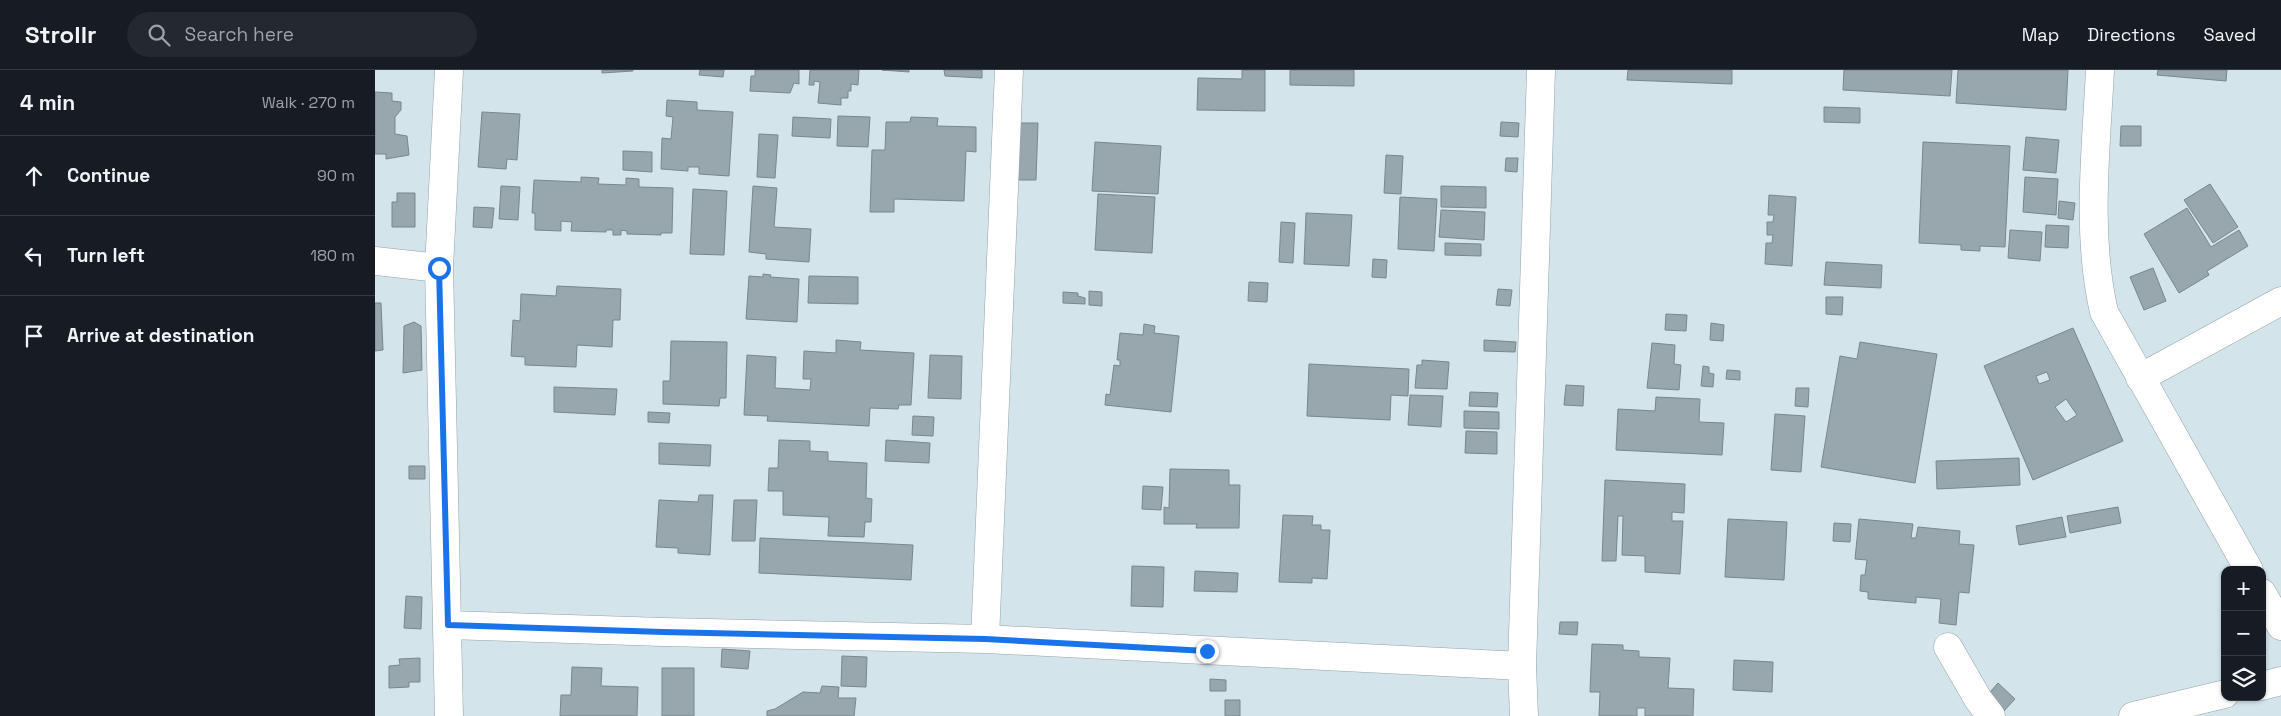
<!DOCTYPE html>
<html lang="en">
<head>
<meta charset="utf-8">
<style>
	body { margin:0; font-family:"Space Grotesk",sans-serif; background:#242831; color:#f1f3f6 }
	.controls { position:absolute; right:15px; bottom:15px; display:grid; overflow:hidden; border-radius:10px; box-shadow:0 1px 4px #0004 }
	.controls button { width:45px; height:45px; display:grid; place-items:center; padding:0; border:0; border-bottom:1px solid #363941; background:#171b24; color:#f1f3f6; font:25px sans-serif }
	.stop { position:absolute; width:15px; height:15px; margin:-11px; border:4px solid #1a73e8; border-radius:50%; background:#fff }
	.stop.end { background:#1a73e8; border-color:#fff; box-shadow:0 1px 5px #0008 }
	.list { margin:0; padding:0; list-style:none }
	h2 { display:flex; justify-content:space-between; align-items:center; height:65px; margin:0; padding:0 20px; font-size:21px }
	h2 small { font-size:16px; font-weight:400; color:#9ea1a6 }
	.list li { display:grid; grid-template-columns:32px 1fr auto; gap:15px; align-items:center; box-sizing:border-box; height:80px; padding:0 20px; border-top:1px solid #363941 }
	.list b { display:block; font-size:19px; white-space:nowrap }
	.list em { font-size:16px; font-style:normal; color:#9ea1a6 }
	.icon { flex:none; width:28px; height:28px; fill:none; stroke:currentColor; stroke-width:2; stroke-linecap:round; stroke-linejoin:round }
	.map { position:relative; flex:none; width:1906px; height:646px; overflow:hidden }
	header { display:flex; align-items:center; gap:30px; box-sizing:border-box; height:70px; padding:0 25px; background:#171b24; border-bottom:1px solid #363941 }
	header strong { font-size:24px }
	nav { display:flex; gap:28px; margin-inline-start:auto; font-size:18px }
	.search { width:350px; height:45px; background:#242831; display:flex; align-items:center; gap:12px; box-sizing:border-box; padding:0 18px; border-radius:28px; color:#9ea1a6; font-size:19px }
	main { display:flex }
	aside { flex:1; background:#171b24 }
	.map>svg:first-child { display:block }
	.building { fill:#97a7ad; stroke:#78878d; fill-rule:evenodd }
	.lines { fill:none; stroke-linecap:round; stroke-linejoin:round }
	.minor-casing { stroke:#92a2a8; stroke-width:29 }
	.minor { stroke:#fff; stroke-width:28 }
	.route { stroke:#1a73e8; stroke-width:6 }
</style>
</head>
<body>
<header>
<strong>Strollr</strong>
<div class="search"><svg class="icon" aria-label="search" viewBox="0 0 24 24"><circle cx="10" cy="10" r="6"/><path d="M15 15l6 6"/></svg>Search here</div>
<nav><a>Map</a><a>Directions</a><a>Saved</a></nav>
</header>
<main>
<aside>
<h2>4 min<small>Walk · 270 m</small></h2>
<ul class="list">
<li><svg class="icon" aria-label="ahead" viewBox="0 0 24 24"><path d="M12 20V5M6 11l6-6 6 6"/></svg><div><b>Continue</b></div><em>90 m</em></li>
<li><svg class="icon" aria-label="left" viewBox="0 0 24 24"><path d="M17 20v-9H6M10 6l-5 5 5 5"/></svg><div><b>Turn left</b></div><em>180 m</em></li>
<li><svg class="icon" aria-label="arrive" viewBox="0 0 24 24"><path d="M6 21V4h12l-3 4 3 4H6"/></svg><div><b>Arrive at destination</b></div></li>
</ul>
</aside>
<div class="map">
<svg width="1906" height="646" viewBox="0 0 1906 646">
	<rect width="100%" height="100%" fill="#d3e4ea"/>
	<!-- building -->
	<path class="building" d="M227 0H258V1L227 3Z
		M325 0H349L348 7 324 5Z
		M380 0H424V14L419 13 415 23 375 21 376 6H380Z
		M435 0H484L483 15 476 14V21H473V28H466V35L443 33 445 12 439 11V15H434Z
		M507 0H534V2Z
		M569 0H607V8L570 6Z
		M867 0H890V41L822 40 823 8 867 9Z
		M915 0H979V16L915 15Z
		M1253 0H1357V14L1252 10Z
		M1469 0H1577L1575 26 1468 20Z
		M1583 0H1693L1691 40 1581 33Z
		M1783 0H1852L1851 11 1782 5Z
		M0 22 17 23V31L26 32V40L20 47V64L32 66 34 85 11 89V84H0Z
		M292 30 322 32V40L358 42 354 106 324 104V97H313V101L286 99 287 68 296 69 298 47 291 46Z
		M1449 37 1485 38V53L1449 52Z
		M107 42 145 44 142 90 132 89 131 99 103 97Z
		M463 46 495 47 493 77 462 76Z
		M418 47 456 49 455 68 417 66Z
		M536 47 563 48 562 56 601 57V82L591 81 589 131 519 129V142H495L497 80H510L511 52H535Z
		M1126 52 1144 53 1143 67 1125 66Z
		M641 53H663L661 110H639Z
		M1746 56H1766V76H1745Z
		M384 64 403 65 400 108 382 107Z
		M1651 67 1684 70 1681 103 1648 100Z
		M720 72 786 76 783 124 717 121Z
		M1548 72 1635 76 1630 177 1605 176V181L1586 180V175L1544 173Z
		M248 81 277 82V102L248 100Z
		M1011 85 1028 86 1026 124 1009 123Z
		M1131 88H1143L1142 102 1130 101Z
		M206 107 224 108 223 114 251 115V108L264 109V117L298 118 297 163H286V165L252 164V161L246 160V165H238V160H231V162L196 161 197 152 186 151V161L160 160V143H157L159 110 206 112Z
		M1650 107 1683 109 1681 145 1648 142Z
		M1835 114 1863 157 1838 173 1809 130Z
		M126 116 145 117 143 150 124 149Z
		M378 116 402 118 399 157 436 159 434 192 391 189V184L374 182Z
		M1066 116 1111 117V138L1066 137Z
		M318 119 352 121 349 185 315 184Z
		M22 123H40V157H17V132H22Z
		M723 124 780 127 777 183 720 180Z
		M1394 125 1421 127 1417 196 1390 194 1391 173H1397L1398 165H1392V152H1398L1399 145H1393Z
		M1025 127 1062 129 1059 181 1023 179Z
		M1684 131 1700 133 1698 150 1683 148Z
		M99 137 119 138 117 158 98 157Z
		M1812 138 1836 177 1864 160 1873 176 1832 201 1834 205 1804 223 1769 164Z
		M1066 140 1110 142 1109 170 1064 167Z
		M931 143 977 145 974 196 929 194Z
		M906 152 920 153 918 193 904 192Z
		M1671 155 1694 156 1693 178 1670 177Z
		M1635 160 1667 162 1665 191 1633 188Z
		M1070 173 1106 174V186L1070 185Z
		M998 189 1012 190 1011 208 997 207Z
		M1451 192 1507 195 1506 218 1449 215Z
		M1778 198 1791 231 1769 240 1755 207Z
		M388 204 396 205 395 207 424 209 422 252 371 249 374 206 388 207Z
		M434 206 483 207V234L433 233Z
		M874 212 893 213 892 232 873 231Z
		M182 216 246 219 245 250H238L237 277 202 275 201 297 150 295V287L136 286 138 250 145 251 146 224 181 226Z
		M1123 219 1137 220 1135 236 1121 235Z
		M714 221 727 222V236L714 235Z
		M688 222 703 223V226L710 228V234L688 233Z
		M1451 227H1468L1467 245 1451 244Z
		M0 233H6L8 280 0 281Z
		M1291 244 1312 245 1311 261 1290 260Z
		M39 252 46 256 47 300 28 303 29 256Z
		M1336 253 1349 255 1348 271 1335 270Z
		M769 254 780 256 779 263 804 266 796 342 730 335 731 324 735 325 739 295 745 296V290H742L745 263 768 265Z
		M1698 258 1748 371 1658 410 1609 296ZM1672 302 1675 310 1664 314 1661 306ZM1691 329 1702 345 1691 352 1680 337Z
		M461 270 486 272 485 280 539 283 536 335H524L523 339 495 338 494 356 392 351 393 346 369 345 372 285 401 287 400 318 435 320 436 309H428L429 281 461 283Z
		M1109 270 1141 272 1140 282 1109 281Z
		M296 271 352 272 351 328H345L344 336 288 334V311H295Z
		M1485 272 1562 284 1540 413 1446 397 1465 286 1482 289Z
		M1277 273 1300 275 1299 294 1306 295 1304 320 1272 318Z
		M555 285 587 286 586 329 553 328Z
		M1047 290 1074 292 1072 319 1040 318 1042 295H1047Z
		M934 294 1034 299 1033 326 1016 325 1015 350 932 346Z
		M1328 296 1334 297V303L1339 304 1338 317 1326 316Z
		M1352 300 1365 301V310L1351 309Z
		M1191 315 1209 316 1208 336 1189 335Z
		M179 317 242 319 240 345 179 342Z
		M1421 318H1434L1433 337 1420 336Z
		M1095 322 1123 323 1122 337 1094 336Z
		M1035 325 1068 326 1066 357 1033 355Z
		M1281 327 1325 329 1324 352 1349 353 1347 385 1241 380 1243 339 1280 341Z
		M1089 341 1124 342V359L1089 358Z
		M273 342 295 343 294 353 273 352Z
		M1400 344 1430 346 1426 402 1396 400Z
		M538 346 559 347 558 366 537 365Z
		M1091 361 1122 362V384L1090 383Z
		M404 370 435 371V381L453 382V391L492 393 491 428 497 429 496 452H490L489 467 453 466 454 447 408 445V421H393L394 398H403Z
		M511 370 555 373 554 393 510 391Z
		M284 373 336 375 335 396 284 394Z
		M1644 388 1645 415 1562 419 1561 391Z
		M34 396H50V409H34Z
		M795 399 854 400V415H865L864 458H821L822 454H789V437L794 438Z
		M1230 410 1310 414 1309 443 1297 442V451H1308L1305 504 1270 502V486L1247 485 1248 446H1243L1241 491H1227Z
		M768 416 788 417 786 440 767 439Z
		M324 425H338L335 485 303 483V478L281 477 284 430 323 432Z
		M359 430H382L380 471H357Z
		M1743 437 1746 453 1695 463 1692 446Z
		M908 445 938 446 937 455H946V460H955L952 509 937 508V513L904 512Z
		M1687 447 1691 467 1644 475 1641 456Z
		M1353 449 1412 452 1409 510 1350 507Z
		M1484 449 1538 454 1536 468H1541L1543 457 1585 461 1584 474 1599 475 1594 523 1584 522 1581 555 1564 553 1566 529 1541 527V533L1493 529V522L1485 521 1486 505H1490L1492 490 1480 489Z
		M1459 453 1476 454 1475 472 1458 471Z
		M385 468 538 475 536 510 384 503Z
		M757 496 789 497 788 537 756 536Z
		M820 501 863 503 862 522 819 521Z
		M31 526 47 527 46 559 29 558Z
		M1185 552H1203L1202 565 1184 564Z
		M1217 574 1248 575V580L1264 581V587L1295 588 1293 618 1319 619 1318 646H1270V638H1262V646H1224L1225 622H1215Z
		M347 579 375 581 373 599 346 597Z
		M467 586 492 587 491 617 466 616Z
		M45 588V612H34V617L14 618V596L25 595 24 589Z
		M1359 590 1398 592 1397 622 1358 620Z
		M197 597 227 598 226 616 263 617 262 646H185L186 625H196Z
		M287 598H319V646H287Z
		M835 609 851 610V621H835Z
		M1623 613 1640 629 1627 643 1610 628Z
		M447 616 464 617 463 628H481L479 646H392V641L400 639 428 622 445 623Z
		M850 630H865V646H850Z"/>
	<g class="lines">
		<defs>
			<path id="minor" d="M74 0 64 198 74 646
				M1725 0C1721 81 1711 163 1729 242L1874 500
				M0 191 64 198
				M1765 308 1906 231
				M1887 523 1906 556
				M73 555 288 562 610 569 1147 596
				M610 569 634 0
				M1573 577 1603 629 1616 646
				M1887 616 1906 611
				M1149 646 1147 596 1166 0
				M1758 646 1850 624"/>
		</defs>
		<!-- minor casing -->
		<use href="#minor" class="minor-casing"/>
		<!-- minor -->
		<use href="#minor" class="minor"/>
	</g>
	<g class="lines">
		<!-- route -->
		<path class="route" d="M64 198 73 555 288 562 610 569 832 581"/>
	</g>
</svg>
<div class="controls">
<button>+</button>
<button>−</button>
<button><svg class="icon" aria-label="layers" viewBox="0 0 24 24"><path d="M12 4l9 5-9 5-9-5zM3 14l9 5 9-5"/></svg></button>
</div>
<div class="stop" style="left:64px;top:198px"></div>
<div class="stop end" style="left:832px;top:581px"></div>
</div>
</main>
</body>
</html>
